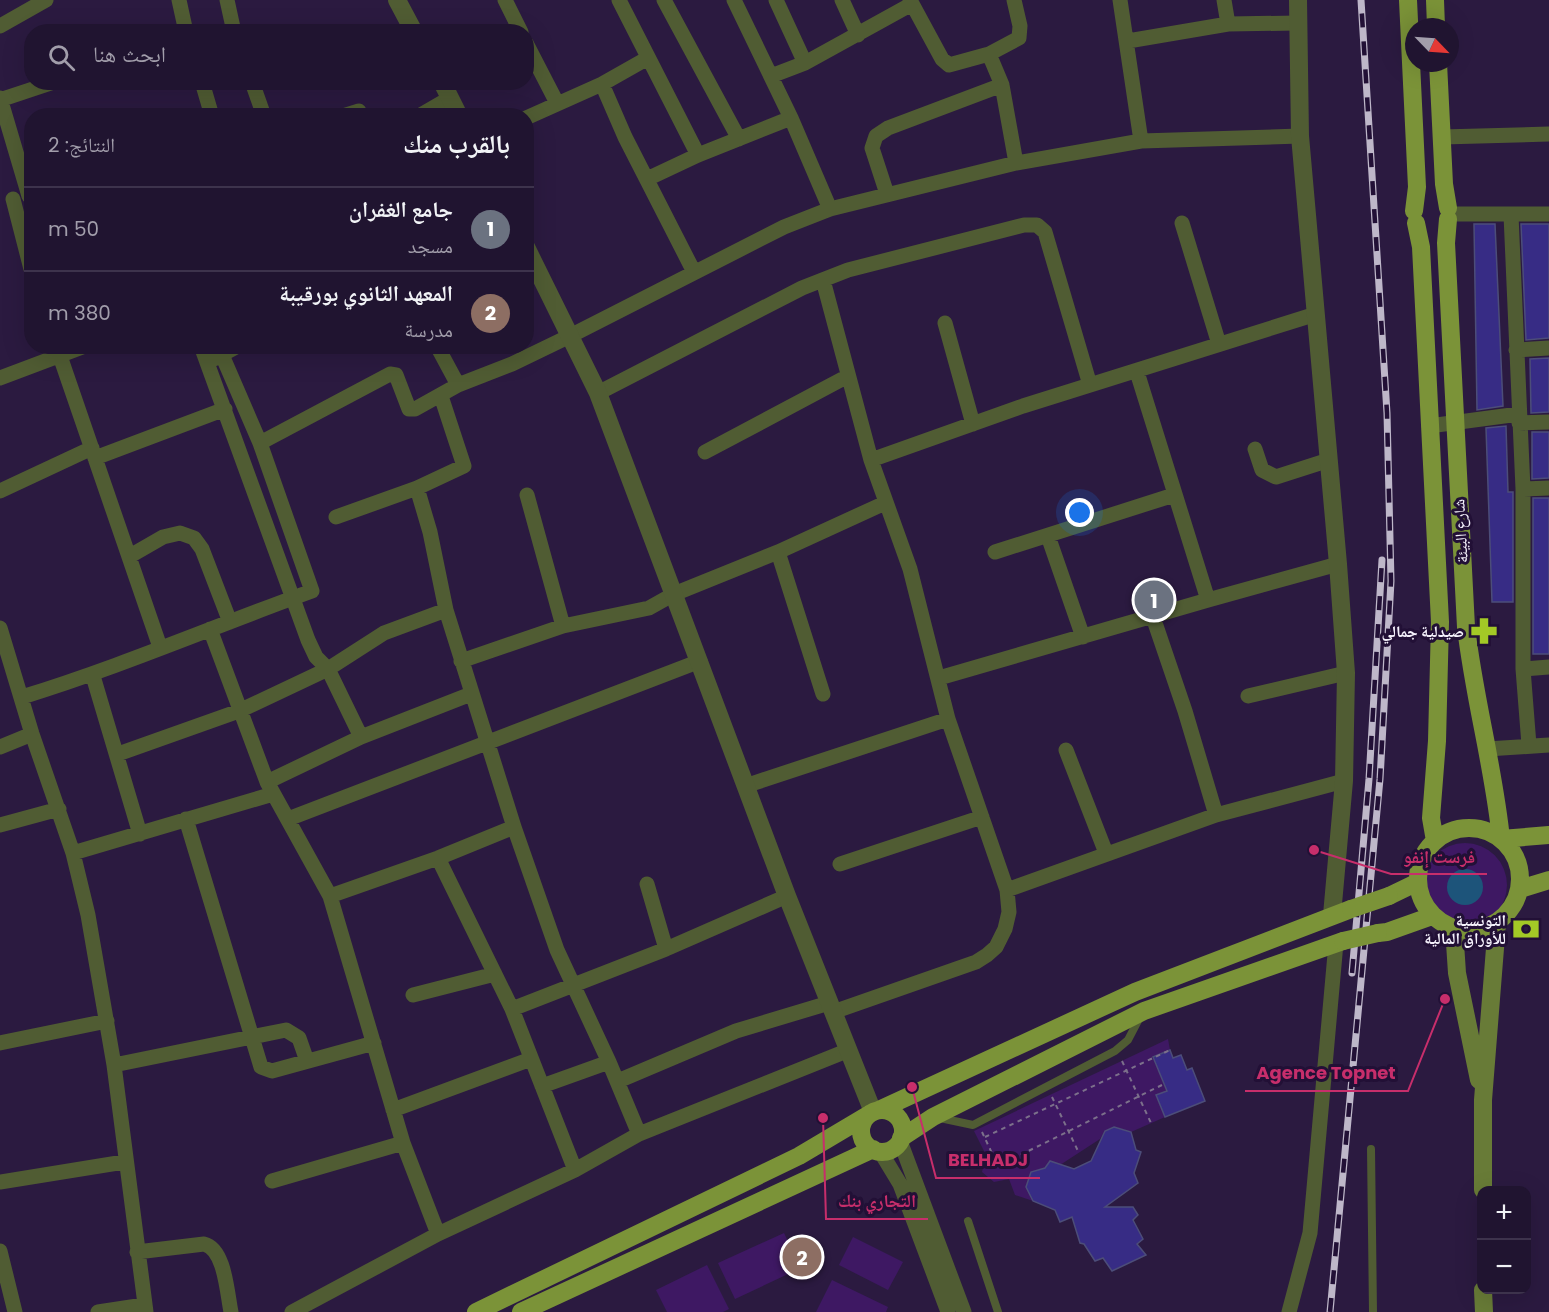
<!DOCTYPE html>
<html lang="ar">
<head>
<meta charset="utf-8">
<style>
	body { margin:0; font-family:Poppins,"Noto Naskh Arabic",sans-serif; background:#281d38; color:#f1f3f6; direction:rtl }
	.controls { position:absolute; right:18px; bottom:18px; display:grid; overflow:hidden; border-radius:12px; box-shadow:0 6px 24px #0002 }
	.controls button { width:54px; height:54px; display:grid; place-items:center; padding:0; border:0; border-bottom:2px solid #3d334c; background:#201430; color:#f1f3f6; font:30px sans-serif }
	.compass { position:absolute; left:1405px; top:18px; width:54px; height:54px; border-radius:50%; background:#201430; box-shadow:0 6px 24px #0002; rotate:115deg }
	.you { position:absolute; left:1080px; top:513px; width:21px; height:21px; margin:-15px; border:4px solid #fff; border-radius:50%; background:#1a73e8; box-shadow:0 0 0 9px #1a73e833 }
	.badge { display:grid; place-items:center; width:39px; height:39px; border-radius:50%; background:#a3c926; color:#fff; font-size:20px; font-weight:700 }
	.pin { position:absolute; translate:-50% -50%; border:3px solid #fff; box-shadow:0 2px 6px #0006 }
	.list { margin:0; padding:0; list-style:none }
	h2 { display:flex; justify-content:space-between; align-items:center; height:78px; margin:0; padding:0 24px; font-size:26px }
	h2 small { font-size:20px; font-weight:400; color:#a29eab }
	.list li { display:grid; grid-template-columns:39px 1fr auto; gap:18px; align-items:center; box-sizing:border-box; height:84px; padding:0 24px; border-top:2px solid #3d334c }
	.list b { display:block; font-size:22px; white-space:nowrap }
	.list p { margin:0; font-size:20px; white-space:nowrap; color:#a29eab }
	.list em { font-size:20px; font-style:normal; color:#a29eab }
	.icon { flex:none; width:33px; height:33px; fill:none; stroke:currentColor; stroke-width:2; stroke-linecap:round; stroke-linejoin:round }
	.map { position:relative; flex:none; width:1549px; height:1312px; overflow:hidden; direction:ltr }
	.search { position:absolute; background:#201430; box-shadow:0 6px 24px #0002; left:24px; top:24px; width:510px; height:66px; display:flex; align-items:center; gap:15px; box-sizing:border-box; padding:0 21px; border-radius:24px; color:#a29eab; font-size:22px }
	.panel { position:absolute; background:#201430; box-shadow:0 6px 24px #0002; left:24px; top:108px; width:510px; height:246px; border-radius:24px; direction:rtl }
	.map>svg:first-child { display:block }
	.green { fill:#3e1863 }
	.water { fill:#1d547a }
	.building { fill:#372c85; stroke:#4c4d79; stroke-width:1.5 }
	.lines { fill:none; stroke-linecap:round; stroke-linejoin:round }
	.path { stroke:#7c708b; stroke-width:2; stroke-dasharray:4.5 4.5; stroke-linecap:butt }
	.service { stroke:#505c33; stroke-width:8 }
	.minor { stroke:#505c33; stroke-width:15 }
	.tertiary { stroke:#505c33; stroke-width:18 }
	.secondary { stroke:#687b37; stroke-width:18 }
	.primary { stroke:#7b9338; stroke-width:18 }
	.rail-casing { stroke:#beb7c9; stroke-width:7 }
	.rail { stroke:#221036; stroke-width:4.5; stroke-dasharray:14; stroke-linecap:butt }
	.primary-bridge { stroke:#7b9338; stroke-width:18 }
	.labels { text-anchor:middle; stroke-width:6; stroke-linejoin:round; paint-order:stroke }
	.street-label { font-size:16px; fill:#f4f1fb; stroke:#221036 }
	.poi-label { font-size:16px; font-weight:bold; fill:#f4f1fb; stroke:#221036; text-anchor:end }
	.leader { fill:none; stroke:#c72e6b; stroke-width:2 }
	.callout-dot { fill:#c72e6b; stroke:#221036; stroke-width:2 }
	.callout-label { font-size:18px; text-anchor:middle; font-weight:bold; fill:#c72e6b; stroke:#221036; stroke-width:6; stroke-linejoin:round; paint-order:stroke }
</style>
</head>
<body>
<div class="map">
<svg width="1549" height="1312" viewBox="0 0 1549 1312">
	<rect width="100%" height="100%" fill="#2b1a40"/>
	<!-- green -->
	<path class="green" d="M1423 885a42 42 0 1 1 84 0a42 42 0 1 1-84 0Z
		M1168 1039 1170 1050 1153 1058 1167 1091 1156 1096 1165 1117 1131 1132 1114 1127 1105 1131 1100 1139 1060 1165 1050 1161 1045 1168 1031 1172 1026 1186 1030 1193 1035 1194 1033 1201 1015 1195 1009 1179 994 1182 982 1172 986 1155 974 1131Z
		M784 1233 801 1268 735 1299 718 1263Z
		M853 1237 903 1262 888 1290 839 1265Z
		M707 1265 729 1309 723 1312H667L656 1290Z
		M832 1280 888 1307 886 1312H816Z"/>
	<!-- water -->
	<path class="water" d="M1447 887a18 18 0 1 1 36 0a18 18 0 1 1-36 0Z"/>
	<!-- building -->
	<path class="building" d="M1474 224H1495L1503 406 1477 410Z
		M1521 224H1549V338L1526 340Z
		M1549 358V412L1531 413 1530 359Z
		M1506 426 1508 492H1513V602H1492L1486 428Z
		M1532 432H1549V478L1532 479Z
		M1533 498H1549V654H1533Z
		M1170 1050 1173 1058 1181 1055 1187 1070 1192 1068 1205 1101 1165 1117 1156 1095 1167 1091 1153 1057Z
		M1114 1127 1131 1132 1136 1150 1141 1152 1134 1173 1138 1183 1105 1207H1133L1138 1215 1133 1220 1143 1239 1137 1244 1146 1255 1112 1271 1103 1258 1095 1261 1084 1244 1080 1243 1072 1217 1060 1222 1055 1210 1033 1201 1026 1187 1031 1172 1045 1168 1050 1161 1074 1169 1091 1161 1105 1131Z"/>
	<g class="lines">
		<!-- path -->
		<path class="path" d="M1122 1061 1151 1123
			M1052 1097 1079 1153
			M982 1132 998 1166 1164 1084
			M985 1137 1170 1050"/>
		<!-- service -->
		<path class="service" d="M940 1118 973 1125 1115 1051 1128 1040 1140 1017
			M1371 1149 1373 1312
			M968 1221 998 1312"/>
		<!-- minor -->
		<path class="minor" d="M179 0 186 32
			M227 0 234 32
			M505 0 521 32
			M619 0 698 155
			M664 0 739 139
			M734 0 791 118 830 209
			M776 0 805 63
			M842 0 858 35
			M910 0 942 59 949 65 989 54 1019 38 1020 26 1014 0
			M1120 0 1141 141
			M1224 0 1228 24
			M0 26 46 0
			M1128 41 1228 24 1297 23
			M526 43 557 103
			M989 54 1002 85 1016 163
			M771 76 805 63 912 4
			M202 82 212 116
			M252 82 264 116
			M602 84 625 137 694 272
			M0 98 29 196
			M0 100 54 82
			M343 116 359 111 361 116
			M419 116 450 98
			M526 118 602 84 648 58
			M1442 137 1549 134
			M647 179 698 155 791 118
			M887 194 872 148 876 136 888 128 1002 85
			M13 199 32 273
			M1449 214H1549
			M1511 215 1523 489V669L1529 745
			M1182 223 1219 344
			M823 280 871 460 910 569 948 719 1007 890 1009 912 1005 929 996 947 987 955 976 962 833 1012
			M945 323 973 424
			M201 346 308 640 316 657 328 669 361 737
			M437 346 458 385
			M1516 350 1549 348
			M60 356 160 647
			M214 359 238 346
			M1137 372 1208 600
			M0 378 85 346
			M598 393 802 288 848 270 1024 225H1037L1045 232 1090 385
			M441 396 464 466 417 488 430 532 446 610 514 827 557 950 609 1062 639 1134
			M1519 423 1549 422
			M1429 426 1519 414
			M260 443 390 374 396 375 409 409H415L458 385 512 364 572 335 784 227 830 209 1016 163 1141 141 1300 136
			M1255 449 1262 470 1276 477 1329 460
			M705 452 848 376
			M95 458 225 409
			M871 460 1023 406 1316 314
			M1523 489 1549 488
			M0 491 92 448
			M527 495 563 626
			M336 517 417 488
			M1048 536 1083 637
			M778 552 823 694
			M995 552 1174 495
			M130 556 163 537 180 533 194 538 202 549 230 622
			M1153 617 1185 711 1216 815
			M0 628 32 734 73 853 88 915 114 1065 146 1312
			M210 629 267 782 330 896 403 1143 438 1234
			M461 661 563 626 649 608 674 594 778 552 885 503
			M1523 669 1549 667
			M93 676 140 834
			M939 678 1208 600 1338 564
			M1248 696 1346 673
			M22 697C120 667 215 626 312 591L260 443 222 355
			M0 747 32 734
			M1487 749 1549 745
			M1066 750 1106 853
			M118 754 239 711 328 669 384 633 446 610
			M267 782 361 737 471 694
			M745 786 948 719
			M186 819 261 1067 272 1071 374 1043
			M288 819 700 661
			M0 825 59 809
			M73 853 273 794
			M438 858 512 1009 575 1170
			M840 864 982 817
			M647 884 666 949
			M1007 890 1216 815 1344 781
			M330 896 438 858 514 827
			M413 995 495 974
			M512 1009 666 949 787 896
			M0 1043 107 1021
			M114 1065 286 1030 299 1038 307 1061
			M618 1081 736 1031 829 1003
			M542 1086 609 1062
			M393 1110 531 1059
			M900 1141 964 1312
			M880 1151 900 1184 948 1312
			M272 1181 403 1143
			M0 1182 124 1162
			M0 1251 15 1312
			M137 1252 204 1244C225 1249 227 1293 231 1312
			M98 1312 144 1305
			M292 1312 438 1234 575 1170 639 1134 849 1050
			M1289 1312 1310 1233 1336 943"/>
		<!-- tertiary -->
		<path class="tertiary" d="M397 0 414 32
			M1298 0 1300 136 1338 564 1346 673 1344 781 1332 915
			M442 82 459 116
			M526 247 598 393 787 896 873 1112"/>
		<!-- secondary -->
		<path class="secondary" d="M1454 928 1457 973 1479 1080
			M1483 1190V1100L1497 923
			M1483 1290 1484 1312"/>
		<!-- primary -->
		<path class="primary" d="M1408 0 1417 187 1414 211
			M1435 0 1436 27
			M1438 63 1444 184 1448 208
			M1448 219 1446 243 1466 627C1474 698 1494 768 1501 839
			M1416 223 1421 247 1440 622 1437 741 1431 818 1435 841
			M1418 879a51 51 0 1 1 102 0a51 51 0 1 1-102 0Z
			M1501 839 1549 835
			M1520 889 1549 880
			M1389 896 1418 882
			M1378 933 1387 932 1432 916
			M879 1110 1135 992 1351 909
			M861 1131a21 21 0 1 1 42 0a21 21 0 1 1-42 0Z
			M901 1138 933 1117 1144 1011 1343 941
			M476 1312 799 1156 868 1115
			M521 1312 873 1149"/>
		<defs>
			<path id="rail" d="M1352 973 1369 779 1382 560
				M1330 1312 1380 779 1391 581 1387 413 1361 0"/>
		</defs>
		<!-- rail casing -->
		<use href="#rail" class="rail-casing"/>
		<!-- rail -->
		<use href="#rail" class="rail"/>
		<!-- primary-bridge -->
		<path class="primary-bridge" d="M1351 909 1389 896
			M1343 941 1378 933"/>
	</g>
	<!-- icons -->
	<defs>
		<symbol id="pharmacy-bare" viewBox="-9 -9 18 18"><path d="M-2-6h4v4h4v4h-4v4h-4v-4h-4v-4h4Z" fill="#a3c926" stroke="#221036" stroke-width="2.5" paint-order="stroke"/></symbol>
		<symbol id="bank-bare" viewBox="-9 -9 18 18"><path d="M-6-4H6V4H-6ZM0-2.3a2.3 2.3 0 1 0 0 4.6a2.3 2.3 0 1 0 0-4.6Z" fill="#a3c926" stroke="#221036" stroke-width="2.5" paint-order="stroke"/></symbol>
	</defs>
	<g fill-rule="evenodd">
		<use href="#pharmacy-bare" x="1465" y="612" width="38" height="38"/>
		<use href="#bank-bare" x="1507" y="910" width="38" height="38"/>
	</g>
	<g class="labels">
		<!-- street labels -->
		<g class="street-label">
			<text transform="translate(1460 531) rotate(-93)" y="6">شارع البيئة</text>
		</g>
		<!-- poi labels -->
		<g class="poi-label">
			<text x="1464" y="637">صيدلية جمالي</text>
			<text x="1506" y="926">التونسية<tspan x="1506" dy="18">للأوراق المالية</tspan></text>
		</g>
	</g>
	<!-- callouts -->
	<path class="leader" d="M1314 850L1391 874H1487M1445 999L1408 1091H1245M912 1087L936 1178H1040M823 1118L826 1219H928"/>
	<g class="callout-dot">
		<circle cx="1314" cy="850" r="6"/>
		<circle cx="1445" cy="999" r="6"/>
		<circle cx="912" cy="1087" r="6"/>
		<circle cx="823" cy="1118" r="6"/>
	</g>
	<g class="callout-label">
		<text x="1439" y="863">فرست إنفو</text>
		<text x="1326" y="1079">Agence Topnet</text>
		<text x="988" y="1166">BELHADJ</text>
		<text x="877" y="1207">التجاري بنك</text>
	</g>
</svg>
<div class="controls">
<button>+</button>
<button>−</button>
</div>
<svg class="compass" viewBox="-18 -18 36 36"><path d="M0-13l5 13h-10z" fill="#e53935"/><path d="M0 13l5-13h-10z" fill="#a29eab"/></svg>
<div class="you"></div>
<div class="pin badge" style="left:1154px;top:600px;background:#6b7280">1</div>
<div class="pin badge" style="left:802px;top:1257px;background:#8d6e63">2</div>
<div class="search"><svg class="icon" aria-label="search" viewBox="0 0 24 24"><circle cx="10" cy="10" r="6"/><path d="M15 15l6 6"/></svg>ابحث هنا</div>
<section class="panel">
<h2>بالقرب منك<small>النتائج: 2</small></h2>
<ul class="list">
<li><span class="badge" style="background:#6b7280">1</span><div><b>جامع الغفران</b><p>مسجد</p></div><em>50 m</em></li>
<li><span class="badge" style="background:#8d6e63">2</span><div><b>المعهد الثانوي بورقيبة</b><p>مدرسة</p></div><em>380 m</em></li>
</ul>
</section>
</div>
</body>
</html>
